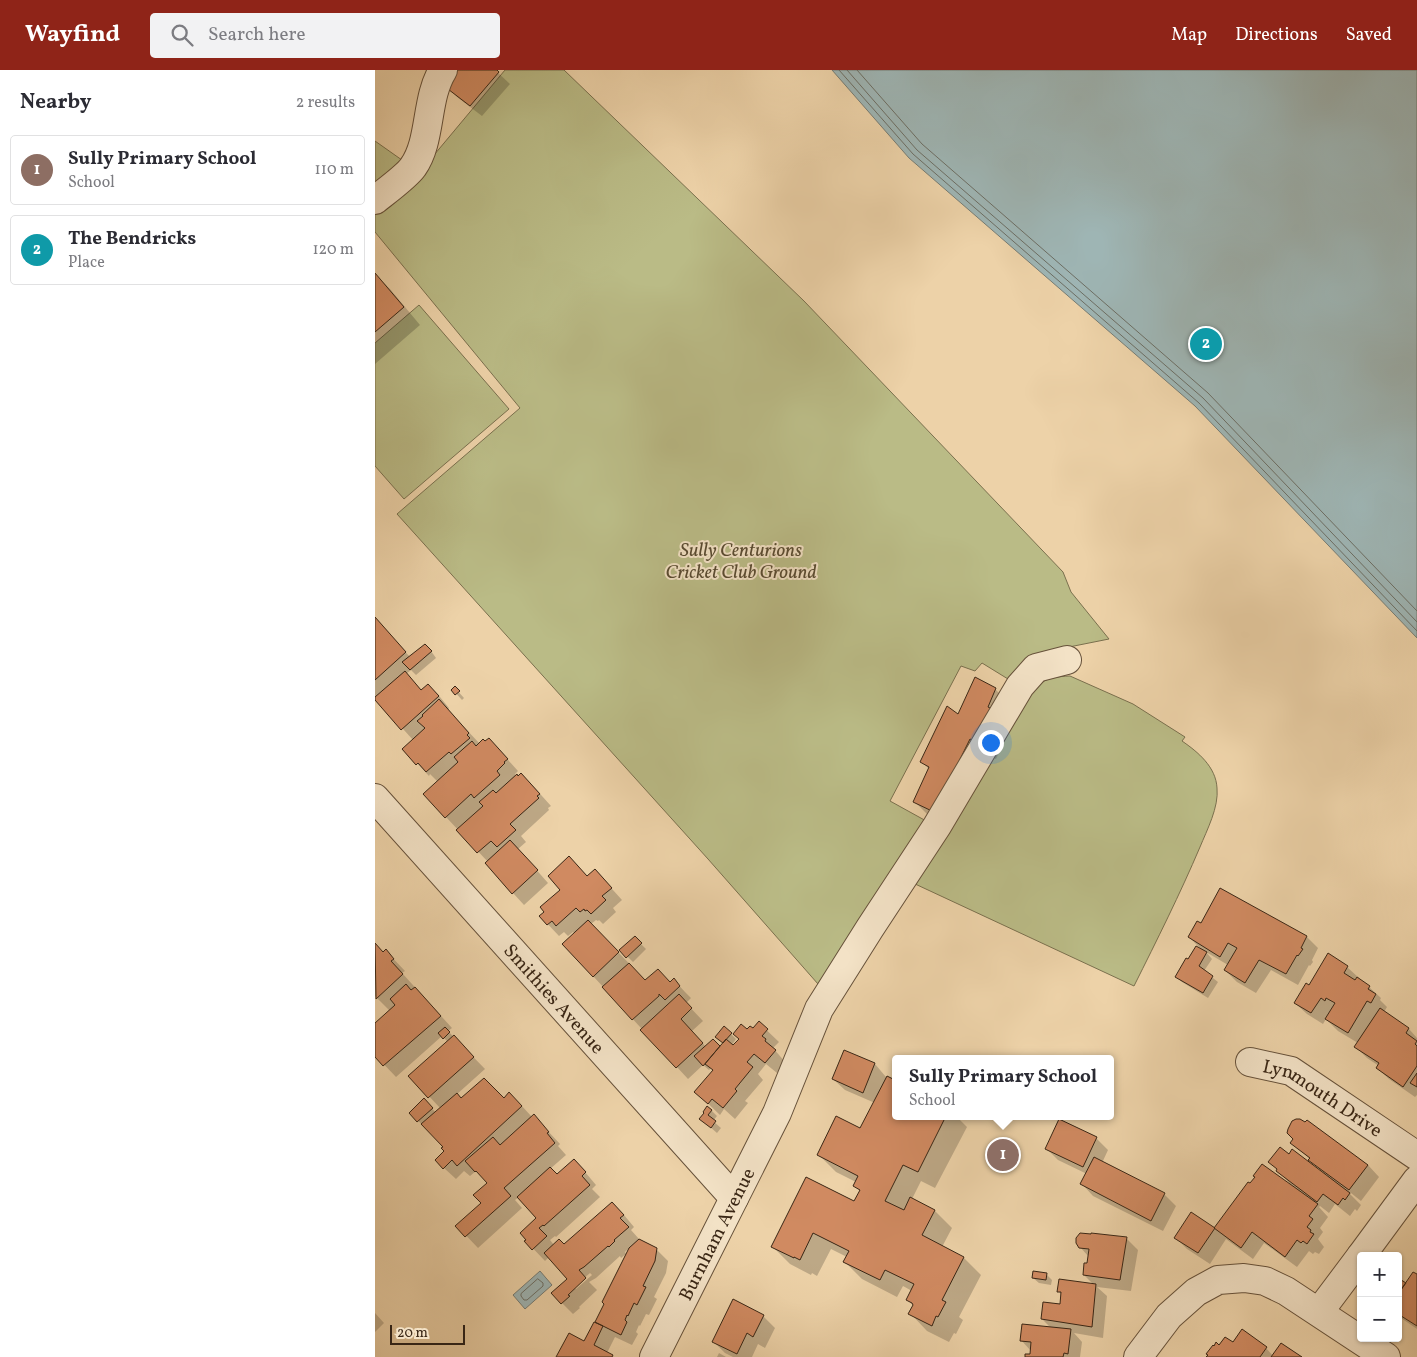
<!DOCTYPE html>
<html lang="en">
<head>
<meta charset="utf-8">
<style>
	body { margin:0; font-family:Vollkorn,serif; background:#f2f2f3; color:#2b2b33 }
	.controls { position:absolute; right:15px; bottom:15px; display:grid; overflow:hidden; border-radius:5px; box-shadow:0 1px 4px #0004 }
	.controls button { width:45px; height:45px; display:grid; place-items:center; padding:0; border:0; border-bottom:1px solid #e1e1e2; background:#fff; color:#2b2b33; font:25px sans-serif }
	.scale { position:absolute; left:15px; bottom:12px; width:75px; box-sizing:border-box; padding-left:5px; border:2px solid #392615; border-top:0; font-size:14px; line-height:18px; white-space:nowrap; color:#392615; -webkit-text-stroke:4px #f3e2c6; paint-order:stroke }
	.you { position:absolute; left:615px; top:672px; width:18px; height:18px; margin:-12px; border:4px solid #fff; border-radius:50%; background:#1a73e8; box-shadow:0 0 0 8px #1a73e833 }
	.badge { display:grid; place-items:center; width:32px; height:32px; border-radius:50%; background:#8f2418; color:#fff; font-size:16px; font-weight:700 }
	.pin { position:absolute; translate:-50% -50%; border:2px solid #fff; box-shadow:0 1px 5px #0006 }
	.popup { position:absolute; left:517px; top:985px; width:222px; height:65px; box-sizing:border-box; display:grid; place-content:center; border-radius:5px; background:#fff; filter:drop-shadow(0 1px 4px #0005); font-size:16px; white-space:nowrap; color:#7c7c81 }
	.popup b { font-size:19px; color:#2b2b33 }
	.popup::after { content:''; position:absolute; left:50%; top:100%; margin-left:-10px; border:10px solid transparent; border-top-color:#fff }
	.list { margin:0; padding:0; list-style:none }
	h2 { display:flex; justify-content:space-between; align-items:center; height:65px; margin:0; padding:0 20px; font-size:21px }
	h2 small { font-size:16px; font-weight:400; color:#7c7c81 }
	.list li { display:grid; grid-template-columns:32px 1fr auto; gap:15px; align-items:center; box-sizing:border-box; height:70px; margin:0 10px 10px; padding:0 10px; border:1px solid #e1e1e2; border-radius:5px }
	.list b { display:block; font-size:19px; white-space:nowrap }
	.list p { margin:0; font-size:16px; white-space:nowrap; color:#7c7c81 }
	.list em { font-size:16px; font-style:normal; color:#7c7c81 }
	.icon { flex:none; width:28px; height:28px; fill:none; stroke:currentColor; stroke-width:2; stroke-linecap:round; stroke-linejoin:round }
	.map { position:relative; flex:none; width:1042px; height:1287px; overflow:hidden }
	header { display:flex; align-items:center; gap:30px; box-sizing:border-box; height:70px; padding:0 25px; background:#8f2418; color:#fff }
	header strong { font-size:24px }
	nav { display:flex; gap:28px; margin-inline-start:auto; font-size:18px }
	.search { width:350px; height:45px; background:#f2f2f3; display:flex; align-items:center; gap:12px; box-sizing:border-box; padding:0 18px; border-radius:5px; color:#7c7c81; font-size:19px }
	main { display:flex }
	aside { flex:1; background:#fff }
	.map>svg:first-child { display:block }
	.green { fill:#babb86; stroke:#7a704e }
	.water { fill:#9eb5b4; stroke:#767c74 }
	.shadow { fill:#0003; fill-rule:evenodd }
	.lines { fill:none; stroke-linecap:round; stroke-linejoin:round }
	.shore { stroke:#6c6e64; stroke-width:1 }
	.building { fill:#d08a61; stroke:#392615 }
	.minor-casing { stroke:#66513a; stroke-width:30 }
	.minor { stroke:#f3e2c6; stroke-width:28 }
	.labels { text-anchor:middle; stroke-width:4; stroke-linejoin:round; paint-order:stroke }
	.park-label { font-size:19px; font-style:italic; fill:#594b31; stroke:#f3e2c6 }
	.street-label { font-size:19px; fill:#392615; stroke:#f3e2c6 }
</style>
</head>
<body>
<header>
<strong>Wayfind</strong>
<div class="search"><svg class="icon" aria-label="search" viewBox="0 0 24 24"><circle cx="10" cy="10" r="6"/><path d="M15 15l6 6"/></svg>Search here</div>
<nav><a>Map</a><a>Directions</a><a>Saved</a></nav>
</header>
<main>
<aside>
<h2>Nearby<small>2 results</small></h2>
<ul class="list">
<li><span class="badge" style="background:#8d6e63">1</span><div><b>Sully Primary School</b><p>School</p></div><em>110 m</em></li>
<li><span class="badge" style="background:#0f9aa8">2</span><div><b>The Bendricks</b><p>Place</p></div><em>120 m</em></li>
</ul>
</aside>
<div class="map">
<svg width="1042" height="1287" viewBox="0 0 1042 1287">
	<rect width="100%" height="100%" fill="#edd2a8"/>
	<filter id="stains"><feTurbulence type="fractalNoise" baseFrequency=".004" numOctaves="4"/><feColorMatrix values="0 0 0 0 .2 0 0 0 0 .09 0 0 0 0 .02 0 0 0 .5 -.17"/></filter>
	<radialGradient id="worn" r=".72"><stop offset=".6" stop-color="#630" stop-opacity="0"/><stop offset="1" stop-color="#630" stop-opacity=".3"/></radialGradient>
	<!-- green -->
	<path class="green" d="M130 0H189L429 231 688 502 696 522 734 569 689 578 646 595 633 609 607 593 600 601 586 596 515 731 553 752 549 762 443 914 333 789 22 444 145 338 0 162V139L54 91Z
		M0 71 34 95 0 123Z
		M44 235 134 339 29 429 0 396V273Z
		M695 606 758 634 810 667 807 671C823 682 841 697 842 718 844 737 832 760 825 777 805 824 782 870 759 916L538 813 649 631C666 612 668 607 695 606Z"/>
	<!-- water -->
	<path class="water" d="M457 0H1042V568L820 336 534 88Z
		M165 1201 177 1215 150 1239 138 1225Z"/>
	<!-- shadow -->
	<path class="shadow" d="M83 0H120L135 14 107 46 82 27 71 15Z
		M0 204 15 219 45 255 0 294Z
		M0 549 35 587 56 581 61 588 41 605 36 600 31 604 46 621 53 615 65 627 74 638 73 640 105 674 125 681 143 701 140 704 141 706 158 716 176 736 173 738 174 740 146 766 151 772 143 779 173 813 149 835 138 823 113 792 71 747 63 712 55 704 54 706 29 679 38 670 2 630H0Z
		M80 618 89 628 87 630 78 620Z
		M620 619 638 637 636 658 621 689 613 686 577 759 557 749 540 732 555 700 547 692 583 646Z
		M220 800 247 830 238 838 241 842 228 854 224 850 223 851 221 850 216 854 271 911 295 913 299 910 310 922 316 928 311 933 328 951 317 961 331 977 338 971 345 978 349 974 342 967 356 964 361 969 357 975 359 976 372 961 378 960 384 953 404 972 398 978 411 993 402 1003 391 994 383 1004 388 1010 370 1031 373 1033 360 1049 349 1039 345 1045 321 1022 339 1001 336 998 334 1000 328 995 313 1009 218 906 200 864 198 862 193 866 189 862 184 866 166 847Z
		M827 854 932 867 943 878 937 890 938 892 935 896 934 895 923 915 896 900 881 923 862 912 850 900 853 895 831 882 837 889 829 901 843 912 833 928 807 912 801 907 813 891 827 880 814 867Z
		M260 868 271 879 258 892 246 880Z
		M0 874 8 883 11 881 30 901 27 903 77 958 73 961 110 999 81 1025 87 1030 129 1029 146 1035 157 1047 170 1058 185 1074 183 1076 191 1085 175 1099 182 1106 210 1102 221 1115 217 1119 225 1127 181 1167 180 1166 175 1170 179 1175 190 1176 249 1145 259 1157 256 1160 264 1169 281 1179 293 1191 291 1203 279 1227 282 1229 274 1245 271 1244 265 1256 264 1255 261 1262 263 1264 257 1275 240 1267 232 1283 239 1287H183L210 1272 230 1234 255 1177 250 1182 251 1184 246 1188 245 1186 221 1208 214 1212 222 1220 204 1237 205 1238 198 1244 187 1233 194 1209 174 1187 170 1191 151 1171 163 1148 144 1127 140 1130 147 1138 103 1178 82 1156 107 1133 113 1113 101 1101 95 1106 89 1101 81 1109 69 1098 71 1081 70 1077 35 1043 55 1036 61 1043 66 1039 35 1006 73 972 67 966 21 1007 0 985V954L15 941 0 926ZM215 1203 217 1205 201 1219 199 1217Z
		M972 897 984 908 983 910 994 917 1006 928 1005 930 1012 937 1009 942 1034 959 1042 968V1025L1040 1027 1014 1009 1002 998 1004 996 992 988 981 977 983 973 963 961 951 949 948 954 932 944 920 933 934 917Z
		M470 982 500 994 511 1007 520 1012V1046H581L592 1057 560 1118 546 1111 537 1129 560 1141 577 1158 567 1177 589 1188 606 1205 584 1247 588 1250 581 1264 579 1263 574 1272 552 1261 535 1243 539 1236 532 1230 537 1221 528 1216 522 1227 487 1209 470 1192 472 1187 456 1179 442 1206 437 1203 436 1205 415 1194 397 1176 480 1133 486 1122 480 1116 481 1112 461 1102 443 1084 486 1060 500 1033 470 1020 458 1009Z
		M336 1040 342 1046 338 1051 346 1058 342 1063 326 1049Z
		M721 1068 733 1080 727 1093 789 1124 801 1136 788 1161 718 1126 707 1114 712 1104 683 1090 671 1078Z
		M917 1073 993 1095 1004 1107 986 1131 976 1123 975 1124 986 1135 982 1141 980 1139 975 1146 960 1134 954 1143 945 1136 944 1137 953 1147 945 1158 948 1162 943 1169 949 1177 944 1184 940 1182 938 1184 934 1181 922 1197 889 1173 878 1189 851 1169 835 1194 812 1179 800 1167 816 1144 840 1159 874 1114 915 1116 916 1115 895 1092 914 1085 944 1101 945 1100 936 1090Z
		M751 1168 763 1180 756 1221 722 1217 732 1226 728 1268 699 1263 707 1272 705 1287H651L656 1286V1281L646 1270 676 1258 667 1249 686 1236 687 1225 683 1221 719 1215 709 1205 713 1194 714 1187 705 1177Z
		M671 1204 677 1210 676 1215 664 1213 658 1208Z
		M1042 1206V1259L1023 1246V1209L1031 1214Z
		M0 1243 9 1253 0 1262Z
		M388 1246 400 1258 390 1278 383 1274 377 1287H358L350 1283 338 1271Z
		M858 1274 891 1278 898 1286 924 1287H832L845 1277Z
		M344 1283 351 1287H342Z"/>
	<g class="lines">
		<!-- shore -->
		<path class="shore" d="M464 0 538 84 824 333 1042 561
			M472 0 542 80 828 328 1042 552
			M482 0 547 74 833 323 1042 541
			M163 1209 168 1213V1216L152 1230H149L146 1226V1224Z"/>
	</g>
	<!-- building -->
	<path class="building" d="M81 0H122L124 2 95 36 69 16Z
		M0 203 29 237 0 262Z
		M0 547 31 582 0 610Z
		M50 574 57 581 35 600 27 592Z
		M30 601 46 620 53 614 64 626 26 660 0 630V627Z
		M600 607 621 618 613 637 619 640 603 673 595 669 559 742 538 732 554 697 545 692 572 636 583 644Z
		M80 616 85 621 80 625 76 620Z
		M64 629 94 663 92 665 95 668 76 684 74 682 51 702 43 693 41 695 27 679 50 658 42 651 48 646 47 645Z
		M114 668 133 689 129 692 130 693 122 701 125 705 99 728 96 724 70 748 48 724 83 692 79 687 97 671 101 676 108 669 110 671Z
		M146 703 165 724 162 726 164 728 135 754 141 760 122 777 116 771 102 783 81 760 108 736 104 732 118 720 121 723 142 704 143 706Z
		M135 770 163 800 137 824 110 793Z
		M194 786 212 806 220 799 237 818 227 826 231 830 216 844 212 840 210 841 209 839 205 842 201 838 181 856 177 851 172 855 164 846 169 842 165 837 185 820 173 806Z
		M845 818 932 866 926 878 928 879 923 886 922 885 911 904 884 890 870 913 849 900 862 878 853 873 845 887 813 867 822 851 826 853Z
		M213 850 244 882 218 907 187 874Z
		M260 866 267 873 251 888 244 880Z
		M0 873 8 882 11 879 19 889 16 891 28 904 1 929Z
		M821 876 832 882 824 896 838 906 828 923 800 907 811 888 813 889Z
		M953 883 973 896 969 903 980 910 982 907 995 916 993 919 1001 924 996 933 992 931 973 963 950 949 960 933 951 928 950 931 946 928 936 943 919 933 931 913 934 915Z
		M254 893 270 910 283 899 295 912 299 908 305 916 290 930 284 924V926L257 950 227 917Z
		M31 914 36 920 40 917 66 946 8 996 0 987V953L20 935 15 929Z
		M304 924 317 938 306 949 328 973 301 998 265 960Z
		M1005 938 1034 958 1031 963 1042 971 1040 974 1042 976V996L1028 1017 1001 998 1004 993 979 977Z
		M384 951 393 959 387 966 391 969 390 971 401 980 390 993 379 984 372 992 378 997 360 1019 362 1021 348 1038 337 1029 333 1034 319 1022 338 1000 330 994 351 969 358 975 364 969 358 964 366 954 372 959 375 956 378 958Z
		M349 956 357 963 348 973 340 967Z
		M70 957 75 962 68 969 63 963Z
		M79 965 99 987 53 1028 33 1006Z
		M338 969 345 976 328 996 319 986Z
		M469 980 500 993 488 1023 457 1009Z
		M1042 1003V1017L1035 1013Z
		M512 1006 520 1010V1046H571L543 1102 528 1095 510 1131 529 1140 535 1127 560 1140 547 1165 589 1187 567 1230 571 1232 563 1247 561 1246 557 1256 533 1244 538 1235 537 1233 531 1230 539 1214 510 1200 505 1210 468 1192 474 1181 438 1163 425 1190 419 1187V1188L396 1177 431 1107 479 1131 485 1120 478 1116 483 1106 442 1085 461 1046 485 1058Z
		M109 1008 129 1028 134 1022 147 1036 82 1096 77 1090 68 1099 60 1090 69 1081 66 1078 68 1077 46 1054 82 1023 86 1028Z
		M49 1028 58 1038 42 1052 34 1043Z
		M332 1036 337 1040 333 1045 341 1051 336 1058 324 1049 329 1043 328 1042Z
		M159 1044 174 1062 172 1063 180 1073 129 1118 136 1126 90 1167 80 1156 106 1133 98 1125 112 1113 101 1101 100 1102 90 1091 118 1067 125 1075Z
		M684 1049 722 1067 708 1097 670 1079Z
		M921 1049H925L930 1052 932 1050 993 1095 974 1120 933 1090 935 1088 915 1073 918 1069 912 1063 913 1059 917 1051Z
		M905 1077 914 1084 917 1079 975 1123 970 1130 968 1128 963 1135 948 1124 942 1132 901 1101 902 1099 893 1092Z
		M719 1087 790 1123 776 1151 705 1114Z
		M199 1089 211 1102 207 1106 215 1115 169 1156 168 1155 164 1158 172 1166 157 1180 149 1171 151 1170 145 1163 161 1148 142 1127 175 1097 182 1104Z
		M887 1094 943 1134 934 1146 938 1149 932 1157 936 1160 935 1162 939 1164 932 1174 928 1171 926 1173 922 1170 910 1187 877 1162 866 1178 839 1158 873 1112 875 1113 880 1107 878 1106Z
		M237 1132 249 1145 245 1148 254 1157 239 1170 240 1171 234 1177 233 1176 209 1197 204 1200 211 1208 193 1225 195 1226 186 1234 176 1223 192 1209 169 1183 184 1169 189 1174Z
		M816 1142 840 1158 823 1183 799 1168Z
		M705 1163 716 1164V1163L752 1167 745 1210 708 1205 709 1193H712L714 1179 704 1178 701 1173V1168Z
		M264 1169 282 1178 280 1191 268 1216 271 1217 262 1235 259 1233 253 1246 252 1245 250 1250 252 1252 246 1265 220 1252 229 1234 227 1232 254 1178Z
		M658 1201 672 1203 671 1210 657 1208Z
		M1038 1202 1042 1204V1256L1023 1244V1224Z
		M1023 1208 1031 1213 1023 1224Z
		M684 1209 721 1214 717 1257 666 1249 668 1232 685 1234 686 1222H682Z
		M358 1229 389 1245 378 1267 372 1263 362 1284 337 1272Z
		M219 1252 228 1256 219 1275 238 1285 237 1287H181L194 1263 209 1271Z
		M647 1254 696 1259 693 1284 689 1283 688 1287H650V1284H655L656 1272 645 1271Z
		M867 1259 892 1277 885 1287H831L833 1285 831 1284 838 1275 839 1276 841 1272 844 1275 850 1267 858 1272Z
		M906 1273 927 1287H896Z"/>
	<g class="lines">
		<defs>
			<g id="minor">
				<path d="M0 130C10 122 32 106 38 97 57 70 50 29 68 0"/>
				<path id="s1" d="M0 728 359 1128"/>
				<path id="s2" d="M875 992 916 1001 1042 1086"/>
				<path d="M986 1186 1042 1110"/>
				<path d="M944 1242 986 1186"/>
				<path id="s3" d="M279 1287 402 1043 444 939 495 858 562 756 645 616 661 598 692 590"/>
				<path d="M763 1287 794 1246 821 1222 843 1210 869 1208 890 1211 911 1221 1011 1287"/>
			</g>
		</defs>
		<!-- minor casing -->
		<use href="#minor" class="minor-casing"/>
		<!-- minor -->
		<use href="#minor" class="minor"/>
	</g>
	<g class="labels">
		<!-- park labels -->
		<g class="park-label">
			<text x="366" y="486">Sully Centurions<tspan x="366" dy="22">Cricket Club Ground</tspan></text>
		</g>
		<!-- street labels -->
		<g class="street-label">
			<text dy="7" stroke="none"><textPath href="#s1" startOffset="269">Smithies Avenue</textPath></text>
			<text dy="7" stroke="none"><textPath href="#s2" startOffset="82">Lynmouth Drive</textPath></text>
			<text dy="7" stroke="none"><textPath href="#s3" startOffset="138">Burnham Avenue</textPath></text>
		</g>
	</g>
	<rect width="100%" height="100%" filter="url(#stains)"/>
	<rect width="100%" height="100%" fill="url(#worn)"/>
</svg>
<div class="controls">
<button>+</button>
<button>−</button>
</div>
<div class="scale">20 m</div>
<div class="you"></div>
<div class="pin badge" style="left:628px;top:1085px;background:#8d6e63">1</div>
<div class="popup"><b>Sully Primary School</b>School</div>
<div class="pin badge" style="left:831px;top:274px;background:#0f9aa8">2</div>
</div>
</main>
</body>
</html>
